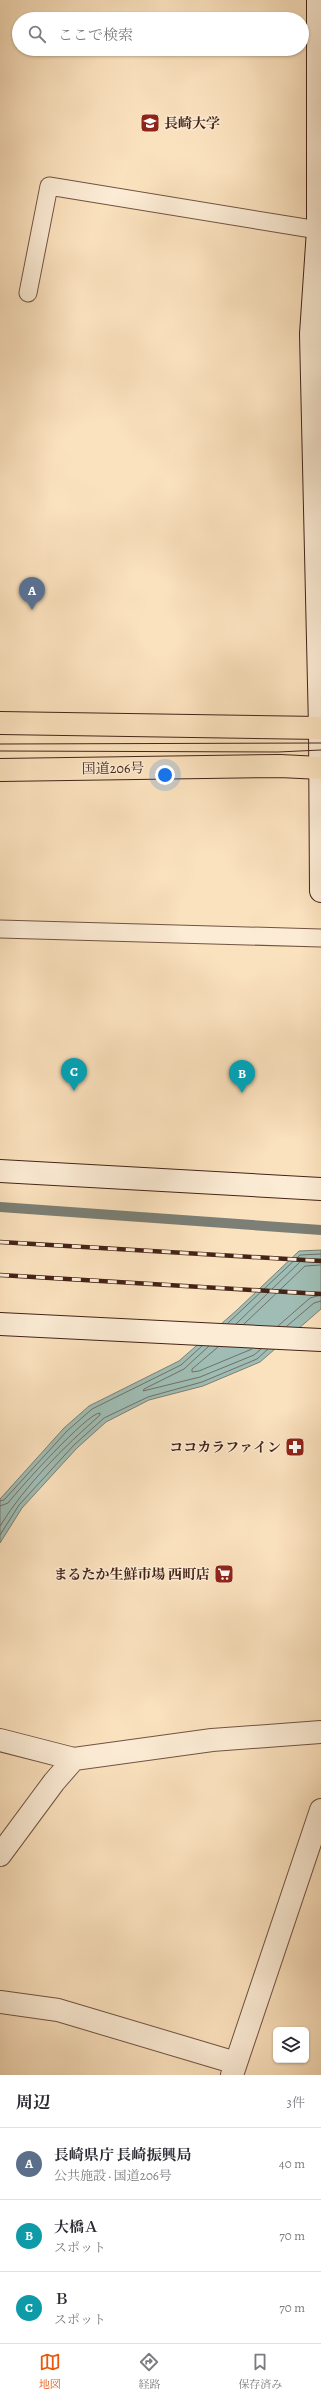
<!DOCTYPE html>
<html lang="ja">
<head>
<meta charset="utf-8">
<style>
	body { margin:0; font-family:Alegreya,"Noto Serif JP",serif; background:#f7f7f7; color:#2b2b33 }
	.controls { position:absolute; right:12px; bottom:12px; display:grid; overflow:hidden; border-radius:6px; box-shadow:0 1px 3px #0004 }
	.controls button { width:36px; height:36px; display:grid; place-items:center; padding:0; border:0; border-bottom:1px solid #e1e1e2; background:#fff; color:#2b2b33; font:20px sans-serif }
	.you { position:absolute; left:165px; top:775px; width:14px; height:14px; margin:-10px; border:3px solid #fff; border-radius:50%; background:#1a73e8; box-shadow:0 0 0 6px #1a73e833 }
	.badge { display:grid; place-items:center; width:26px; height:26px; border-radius:50%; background:#ea580c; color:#fff; font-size:13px; font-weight:700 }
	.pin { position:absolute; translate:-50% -33px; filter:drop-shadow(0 1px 2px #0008) }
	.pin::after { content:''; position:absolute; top:21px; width:14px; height:12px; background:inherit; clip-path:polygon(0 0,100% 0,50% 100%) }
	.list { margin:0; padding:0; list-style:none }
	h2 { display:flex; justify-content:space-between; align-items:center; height:52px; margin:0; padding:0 16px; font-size:17px }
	h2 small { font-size:13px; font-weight:400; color:#7c7c81 }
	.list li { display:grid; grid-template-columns:26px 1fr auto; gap:12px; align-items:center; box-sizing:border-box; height:72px; padding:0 16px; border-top:1px solid #e1e1e2 }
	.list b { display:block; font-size:15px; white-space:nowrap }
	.list p { margin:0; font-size:13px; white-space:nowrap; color:#7c7c81 }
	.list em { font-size:13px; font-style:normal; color:#7c7c81 }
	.icon { flex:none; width:22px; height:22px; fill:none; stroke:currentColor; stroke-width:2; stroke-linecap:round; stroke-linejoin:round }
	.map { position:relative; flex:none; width:321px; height:2075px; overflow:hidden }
	.search { position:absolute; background:#fff; box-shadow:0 1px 3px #0004; left:12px; right:12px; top:12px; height:44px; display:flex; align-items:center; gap:10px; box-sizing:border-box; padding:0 14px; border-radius:22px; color:#7c7c81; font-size:15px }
	.sheet { height:268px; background:#fff }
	nav { display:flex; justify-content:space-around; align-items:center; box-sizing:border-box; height:56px; border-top:1px solid #e1e1e2; background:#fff; font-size:11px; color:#7c7c81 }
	nav a { display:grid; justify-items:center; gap:2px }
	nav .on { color:#ea580c }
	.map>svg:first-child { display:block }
	.water { fill:#9fbdb4; stroke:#7b7f76 }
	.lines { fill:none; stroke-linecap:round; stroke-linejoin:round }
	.shore { stroke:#727066; stroke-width:1 }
	.stream { stroke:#7b7f76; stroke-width:10 }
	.lane-casing { stroke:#725342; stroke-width:19 }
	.street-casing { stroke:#725342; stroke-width:24 }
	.secondary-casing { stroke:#442318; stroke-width:24 }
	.highway-casing { stroke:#442318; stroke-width:24 }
	.lane { stroke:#fcecd5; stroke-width:17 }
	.street { stroke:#fcecd5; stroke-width:22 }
	.secondary { stroke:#fcecd5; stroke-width:22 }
	.highway { stroke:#fbe2be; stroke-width:22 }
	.tram { stroke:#442318; stroke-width:1 }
	.rail-casing { stroke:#442318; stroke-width:4.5 }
	.rail { stroke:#fcecd5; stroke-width:3; stroke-dasharray:9; stroke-linecap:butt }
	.labels { text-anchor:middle; stroke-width:3; stroke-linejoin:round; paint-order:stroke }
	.poi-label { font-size:14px; font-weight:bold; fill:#442318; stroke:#fcecd5; text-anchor:end }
	.street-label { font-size:14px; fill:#442318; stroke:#fcecd5 }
</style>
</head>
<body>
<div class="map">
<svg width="321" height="2075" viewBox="0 0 321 2075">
	<rect width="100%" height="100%" fill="#fbe2be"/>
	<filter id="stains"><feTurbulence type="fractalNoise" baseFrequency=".005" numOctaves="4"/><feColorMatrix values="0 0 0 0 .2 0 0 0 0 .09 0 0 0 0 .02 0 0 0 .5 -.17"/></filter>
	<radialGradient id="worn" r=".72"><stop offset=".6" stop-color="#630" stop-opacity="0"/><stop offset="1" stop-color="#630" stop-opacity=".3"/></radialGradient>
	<!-- water -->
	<path class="water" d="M321 1250V1309L260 1362 203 1386 149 1400 106 1422 77 1448 22 1508 0 1543V1499L64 1428 89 1406 179 1361 237 1310 299 1251Z"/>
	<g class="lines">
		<!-- shore -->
		<path class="shore" d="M228 1323 300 1255 321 1254
			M236 1324 302 1260 321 1259
			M244 1324 305 1266 321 1265
			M278 1326 310 1298 321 1295
			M287 1326 314 1303 321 1301
			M209 1346 184 1369 144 1389 143 1391 200 1377 254 1355 261 1349
			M218 1347 192 1369V1372L199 1371 252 1349
			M0 1501 4 1500 67 1431 92 1409 181 1365 202 1346
			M0 1506 8 1503C19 1489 88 1412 100 1413V1415C63 1448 26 1484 0 1526
			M0 1535 19 1505 74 1445 104 1418 148 1397 202 1382 257 1359 268 1349"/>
		<!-- stream -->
		<path class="stream" d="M0 1207 321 1230"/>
		<defs>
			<path id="lane" d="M28 293 49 186 318 230
				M0 929 321 938"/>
			<path id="street" d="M0 1740 74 1759 212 1740 321 1732
				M0 1855 54 1782 74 1759
				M0 2002 58 2010 236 2063
				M232 2075 321 1810"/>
			<path id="secondary" d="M318 0V230L311 334 320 728 321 891
				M0 1171 321 1189
				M0 1324 321 1340"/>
			<path id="highway" d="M0 723 321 728
				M0 770 280 766 321 768"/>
		</defs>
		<!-- lane casing -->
		<use href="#lane" class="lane-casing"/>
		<!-- street casing -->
		<use href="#street" class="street-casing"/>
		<!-- secondary casing -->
		<use href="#secondary" class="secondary-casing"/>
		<!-- highway casing -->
		<use href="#highway" class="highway-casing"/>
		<!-- lane -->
		<use href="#lane" class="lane"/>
		<!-- street -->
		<use href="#street" class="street"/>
		<!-- secondary -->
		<use href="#secondary" class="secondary"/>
		<!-- highway -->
		<use href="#highway" class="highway"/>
		<!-- tram -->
		<path class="tram" d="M0 744 321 743
			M0 751 278 752 321 750"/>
		<defs>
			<path id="rail" d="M0 1242 321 1261
				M0 1275 321 1294"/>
		</defs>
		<!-- rail casing -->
		<use href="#rail" class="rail-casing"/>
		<!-- rail -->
		<use href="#rail" class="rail"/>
	</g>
	<!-- icons -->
	<defs>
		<symbol id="university-square" viewBox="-11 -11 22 22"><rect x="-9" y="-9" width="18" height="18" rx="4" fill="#8f2418" stroke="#fcecd5"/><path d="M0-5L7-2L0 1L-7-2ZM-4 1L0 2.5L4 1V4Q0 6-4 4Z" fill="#fff"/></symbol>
		<symbol id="pharmacy-square" viewBox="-11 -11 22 22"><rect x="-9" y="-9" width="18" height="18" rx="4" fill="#8f2418" stroke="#fcecd5"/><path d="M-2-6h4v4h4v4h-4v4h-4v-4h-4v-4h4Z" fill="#fff"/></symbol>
		<symbol id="supermarket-square" viewBox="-11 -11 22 22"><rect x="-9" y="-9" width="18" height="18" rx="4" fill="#8f2418" stroke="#fcecd5"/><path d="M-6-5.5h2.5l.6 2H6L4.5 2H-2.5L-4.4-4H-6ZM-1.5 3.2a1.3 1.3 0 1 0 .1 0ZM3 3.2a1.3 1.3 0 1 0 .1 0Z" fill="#fff"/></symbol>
	</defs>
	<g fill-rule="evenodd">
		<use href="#university-square" x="139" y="112" width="22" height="22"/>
		<use href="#pharmacy-square" x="284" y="1436" width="22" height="22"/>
		<use href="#supermarket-square" x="213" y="1563" width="22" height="22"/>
	</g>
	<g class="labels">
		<!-- poi labels -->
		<g class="poi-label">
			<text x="164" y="128" text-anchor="start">長崎大学</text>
			<text x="281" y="1452">ココカラファイン</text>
			<text x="210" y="1579">まるたか生鮮市場 西町店</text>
		</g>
		<!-- street labels -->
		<g class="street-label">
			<text transform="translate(113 768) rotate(-1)" y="5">国道206号</text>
		</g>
	</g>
	<rect width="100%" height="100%" filter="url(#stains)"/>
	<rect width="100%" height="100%" fill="url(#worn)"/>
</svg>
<div class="controls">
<button><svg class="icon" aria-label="layers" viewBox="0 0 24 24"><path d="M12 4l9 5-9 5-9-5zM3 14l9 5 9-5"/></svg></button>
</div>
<div class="you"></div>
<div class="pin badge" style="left:32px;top:610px;background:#5c6f8a">A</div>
<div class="pin badge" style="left:242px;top:1093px;background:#0f9aa8">B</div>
<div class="pin badge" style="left:74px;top:1091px;background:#0f9aa8">C</div>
<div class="search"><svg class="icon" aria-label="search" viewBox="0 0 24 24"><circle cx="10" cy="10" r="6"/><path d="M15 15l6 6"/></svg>ここで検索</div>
</div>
<section class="sheet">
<h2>周辺<small>3件</small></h2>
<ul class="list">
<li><span class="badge" style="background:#5c6f8a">A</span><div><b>長崎県庁 長崎振興局</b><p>公共施設 · 国道206号</p></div><em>40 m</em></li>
<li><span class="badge" style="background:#0f9aa8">B</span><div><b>大橋Ａ</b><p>スポット</p></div><em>70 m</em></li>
<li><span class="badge" style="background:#0f9aa8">C</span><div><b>Ｂ</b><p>スポット</p></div><em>70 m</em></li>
</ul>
</section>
<nav>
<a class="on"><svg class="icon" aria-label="map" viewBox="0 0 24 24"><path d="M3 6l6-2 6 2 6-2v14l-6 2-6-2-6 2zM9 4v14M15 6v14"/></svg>地図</a>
<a><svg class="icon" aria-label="directions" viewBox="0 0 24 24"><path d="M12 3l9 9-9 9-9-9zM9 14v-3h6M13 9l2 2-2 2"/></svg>経路</a>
<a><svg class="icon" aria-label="saved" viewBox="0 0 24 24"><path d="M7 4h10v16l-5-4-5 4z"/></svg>保存済み</a>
</nav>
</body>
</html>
